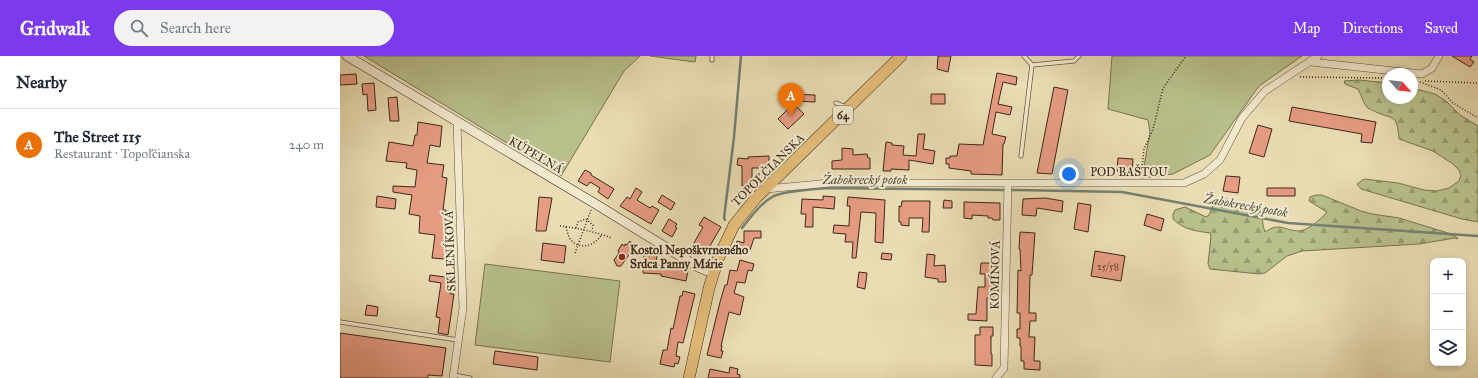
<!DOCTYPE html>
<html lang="en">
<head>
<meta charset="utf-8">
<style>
	body { margin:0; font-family:"IM FELL Great Primer",serif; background:#f2f2f3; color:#1f2937 }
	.controls { position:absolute; right:12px; bottom:12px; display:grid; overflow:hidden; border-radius:8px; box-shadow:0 2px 6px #0003 }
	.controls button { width:36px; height:36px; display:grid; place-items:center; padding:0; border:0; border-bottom:1px solid #e0e1e3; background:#fff; color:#1f2937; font:20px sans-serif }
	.compass { position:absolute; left:1042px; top:12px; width:36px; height:36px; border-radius:50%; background:#fff; box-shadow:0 2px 6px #0003; rotate:117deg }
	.you { position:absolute; left:729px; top:118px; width:14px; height:14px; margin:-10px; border:3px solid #fff; border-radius:50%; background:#1a73e8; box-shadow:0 0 0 6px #1a73e833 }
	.badge { display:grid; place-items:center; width:26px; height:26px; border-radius:50%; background:#7c3aed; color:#fff; font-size:13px; font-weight:700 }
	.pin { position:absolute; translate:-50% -33px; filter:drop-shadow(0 1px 2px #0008) }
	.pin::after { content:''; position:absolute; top:21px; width:14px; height:12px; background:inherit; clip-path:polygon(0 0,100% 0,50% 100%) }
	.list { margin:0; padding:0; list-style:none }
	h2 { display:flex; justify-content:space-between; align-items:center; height:52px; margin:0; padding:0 16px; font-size:17px }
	h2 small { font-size:13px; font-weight:400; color:#747a83 }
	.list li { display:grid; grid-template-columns:26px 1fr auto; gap:12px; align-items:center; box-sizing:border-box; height:72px; padding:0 16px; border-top:1px solid #e0e1e3 }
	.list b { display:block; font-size:15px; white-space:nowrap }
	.list p { margin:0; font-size:13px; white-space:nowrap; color:#747a83 }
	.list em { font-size:13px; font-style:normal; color:#747a83 }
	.icon { flex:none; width:22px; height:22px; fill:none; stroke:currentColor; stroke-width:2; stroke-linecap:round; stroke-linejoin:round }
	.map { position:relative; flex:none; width:1138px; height:322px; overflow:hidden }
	header { display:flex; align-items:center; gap:24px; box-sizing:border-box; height:56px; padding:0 20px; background:#7c3aed; color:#fff }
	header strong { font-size:19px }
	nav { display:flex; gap:22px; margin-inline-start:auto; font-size:14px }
	.search { width:280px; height:36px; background:#f2f2f3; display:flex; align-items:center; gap:10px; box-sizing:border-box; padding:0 14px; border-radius:22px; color:#747a83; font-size:15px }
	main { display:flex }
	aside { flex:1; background:#fff }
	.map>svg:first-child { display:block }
	.green { fill:#b8c08c; stroke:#7a7452 }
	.forest { fill:url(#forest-firs); stroke:#7a7452 }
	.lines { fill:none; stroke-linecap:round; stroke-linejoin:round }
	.stream { stroke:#748172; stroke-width:2.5 }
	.building { fill:#e69c83; stroke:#3d2819 }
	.lane-casing { stroke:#685540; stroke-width:5 }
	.street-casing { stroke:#685540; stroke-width:8 }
	.secondary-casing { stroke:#3d2819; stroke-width:10 }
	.primary-casing { stroke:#3d2819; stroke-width:12 }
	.path { stroke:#3d2819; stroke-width:1.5; stroke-dasharray:1 2; stroke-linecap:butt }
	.lane { stroke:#f1e9ce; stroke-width:3.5 }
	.street { stroke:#f1e9ce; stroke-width:7 }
	.secondary { stroke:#f1e9ce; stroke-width:9 }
	.primary { stroke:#e5be7a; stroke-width:11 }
	.poi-dot { fill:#8f2418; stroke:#f1e9ce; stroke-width:1.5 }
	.labels { text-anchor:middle; stroke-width:4; stroke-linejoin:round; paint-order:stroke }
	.number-label { font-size:10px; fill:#674534 }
	.shield { fill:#f1e9ce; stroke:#73624f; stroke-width:1 }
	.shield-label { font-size:11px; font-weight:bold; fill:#3d2819 }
	.street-label { font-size:12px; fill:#3d2819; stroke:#f1e9ce }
	.poi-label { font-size:12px; font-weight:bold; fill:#3d2819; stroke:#f1e9ce; text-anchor:start }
	.water-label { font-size:13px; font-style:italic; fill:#544d3e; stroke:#f1e9ce }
</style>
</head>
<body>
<header>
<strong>Gridwalk</strong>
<div class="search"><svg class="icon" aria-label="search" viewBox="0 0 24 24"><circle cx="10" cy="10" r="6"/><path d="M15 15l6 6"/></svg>Search here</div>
<nav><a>Map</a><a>Directions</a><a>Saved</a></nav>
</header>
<main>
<aside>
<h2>Nearby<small></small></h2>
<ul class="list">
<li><span class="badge" style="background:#e8710a">A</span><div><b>The Street 115</b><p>Restaurant · Topoľčianska</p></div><em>240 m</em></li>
</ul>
</aside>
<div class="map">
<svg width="1138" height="322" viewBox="0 0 1138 322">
	<defs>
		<pattern id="forest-firs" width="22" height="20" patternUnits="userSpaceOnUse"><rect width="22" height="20" fill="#b8c08c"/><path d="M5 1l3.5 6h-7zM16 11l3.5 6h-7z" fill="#979c72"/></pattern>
	</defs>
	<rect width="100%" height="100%" fill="#eaddb4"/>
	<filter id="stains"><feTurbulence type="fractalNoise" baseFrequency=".005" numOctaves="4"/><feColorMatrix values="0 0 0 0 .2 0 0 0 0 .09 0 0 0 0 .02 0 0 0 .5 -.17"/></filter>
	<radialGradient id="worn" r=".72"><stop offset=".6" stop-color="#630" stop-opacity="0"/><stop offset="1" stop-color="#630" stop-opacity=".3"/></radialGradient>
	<!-- green -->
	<path class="green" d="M24 0H300L284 15 221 120Z
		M310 0H356L355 6Z
		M772 0H962L919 30 870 99 833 118 802 122 810 76 808 64 768 53Z
		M145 208 280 225 270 306 135 289Z"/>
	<!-- forest -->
	<path class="forest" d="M1019 24 1048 27V42H1072V32L1095 38 1106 45 1120 59 1138 70V166L1122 163 1021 133 1017 128 1024 123 1058 127 1084 134 1097 135 1109 132 1119 125 1121 119 1119 114 1113 108 1093 95 1059 83C1057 55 1052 65 1032 54 1030 53 1028 53 1027 51 1023 47 1021 38 1018 33L1005 28 1004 25Z
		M976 139H982L1021 155 1032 158 1059 162 1108 177 1118 182 1117 183 1115 182 1079 188 962 195 947 200 925 217 919 218 870 213 868 208 871 180 870 177C856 175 844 174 833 163V158L835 154 845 151 866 161 869 159 875 144 887 143 905 151 921 155C923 162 922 169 925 176 940 166 943 174 958 175 968 175 981 163 987 156L969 145 970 141Z"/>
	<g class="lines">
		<!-- stream -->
		<path class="stream" d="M672 134 782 136 948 167 1138 180
			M385 164 384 162 394 81 401 0
			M402 172C411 161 419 149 432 141 442 135 475 133 488 132L663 134"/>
	</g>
	<!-- building -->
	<path class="building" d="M598 0H611L608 16 597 13Z
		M1112 0H1132L1130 3 1134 6 1130 11Z
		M657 17 677 21 676 29 663 26 658 48 672 51 670 59 656 56 652 78 666 81 664 88H663L662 119 631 118V115L609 112V108H606V102H610V100H617L619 88 643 89Z
		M16 18 17 28 0 29V19Z
		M34 27 36 54 28 55 27 38 23 39 22 28Z
		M714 31 728 34 712 118 697 117Z
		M450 38 475 39V46L451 45 464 58 448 73 438 63 448 53 444 49 449 43Z
		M591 38H605V48H591Z
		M57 41 59 65H50L48 42Z
		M952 51 1036 66 1032 87 1021 86 1022 78 949 65Z
		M78 66 102 70 100 91 90 89 87 107 104 109 102 121 107 122 103 154H106L104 172H106L104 192H107L105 203 92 202 95 179 79 177 80 160 69 158 72 139 53 136V130L75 131 77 114 66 112 67 107 46 105 49 86 73 90 75 79H77Z
		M918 69 932 73 924 101 909 97Z
		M578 78H585L583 93 595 95 593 108 569 104V114L551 113V115H543L546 86 552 87V89L564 90 563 99 576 100Z
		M502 92 513 93V99L527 98 528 102H530V113H492V105L502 104Z
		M429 100V112H412V130H402V110L397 109 398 102 408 103V101Z
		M778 102 793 103 792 116 777 115Z
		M245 114 251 117V119L274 133 268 143 258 136 260 132 250 126 247 130 238 125Z
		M886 120 900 121 898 137 883 135Z
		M296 132 302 136 297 144 310 152 312 150 319 154 311 168 280 150 287 141 290 143Z
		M927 132H955V140H927Z
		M322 139 335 147 331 154 318 146Z
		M37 140 56 143 55 153 36 151Z
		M483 140 495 141 494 153 473 151V171H465L466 158H461L462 143 483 144Z
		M199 141 212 142 206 175H196Z
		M508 141 545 144 543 187 535 186 536 157 521 156 516 202H512L513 186H505L506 178 493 177 494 169 509 170 510 150H507Z
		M705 142 723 145 722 156 697 152 696 160 682 159 683 143Z
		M604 144 612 145V152H603Z
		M562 145H590L589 176H582L583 162H569V170L561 169V166H559V150L561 151Z
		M624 146 660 147V164H653L652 162H648V160L632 159V163L624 162Z
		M738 147 751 149 748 176 734 173Z
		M807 158 824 163 821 175 804 169Z
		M364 161 381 171 364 200 351 192 363 171 359 169Z
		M329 163 337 168 335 171 337 172 332 181 322 175Z
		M404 175H421V182H414L410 194 408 193 406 199 394 195 397 185 404 187Z
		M680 176 695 177 692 219H690L689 257H696V265H690L689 281H695L694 305H700V314L684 313V305H681V290H680V282H677V273H680V257H677L678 214 681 215 680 193H679Z
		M290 185 293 193 281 210H277L274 204 279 197 278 195 282 188 284 190 285 188 287 189Z
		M203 187 226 190 224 207 201 204Z
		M755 195 785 200 781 225 751 220Z
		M304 197 317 198 316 209 348 215 346 225 321 220V218L303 217Z
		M542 197 552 198 551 204 541 203Z
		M587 198 595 199 594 210 605 209 606 226H598V223L585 221Z
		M400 204 414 208 412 215 408 214 405 227 397 226 394 237 404 241 400 259 389 256 381 290H382L381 295H383L381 302 367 299 380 246 385 229H387L390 214 397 215Z
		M641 207H654L653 242H647V265L628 264V258H636L638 231H645V218H640Z
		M519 216 527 217 525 233 517 231Z
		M90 219 112 222 110 238H114L108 279 98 277 100 262 96 261 101 227 89 225Z
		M343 235 355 238 343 287 338 286 336 300 340 301 338 308 335 307 334 311 320 308 323 294H327L331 272 333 273 340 240H342Z
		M27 249 38 251 37 260 25 259Z
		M640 271H653V280H651V298H652V310L635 309V279H640Z
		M0 277 106 292 102 320 88 319V322H0Z
		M155 295 198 301 197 314 153 308Z
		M390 311 398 313 397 318 400 319V322H368L370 313 389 317Z"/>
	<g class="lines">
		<defs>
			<path id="lane" d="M372 4V0
				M692 9 734 5 739 0
				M496 47 506 51
				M681 100 692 9 684 0
				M0 266 118 284
				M113 319 130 322"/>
			<path id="street" d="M971 6 1082 18 1092 12 1099 0
				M426 133 490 127H844L864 118 880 104 902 62 925 35 978 0
				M113 322 123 252 117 66
				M656 322 664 312 668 127"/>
			<path id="secondary" d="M7 0 254 147 358 211 373 217"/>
			<path id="primary" d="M349 322 369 232 378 203 394 169 416 142 561 0"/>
		</defs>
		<!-- lane casing -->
		<use href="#lane" class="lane-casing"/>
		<!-- street casing -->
		<use href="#street" class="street-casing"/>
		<!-- secondary casing -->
		<use href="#secondary" class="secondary-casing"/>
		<!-- primary casing -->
		<use href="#primary" class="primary-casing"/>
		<!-- path -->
		<path class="path" d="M960 21 1043 22
			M1085 25 1138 27
			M1080 26 1101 34 1113 47 1138 62
			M801 121 804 93 813 73 823 32 846 0
			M220 170C238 172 255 176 272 182
			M226 171C227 175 228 179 230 183 239 195 255 190 262 178
			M236 172 238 166 246 163 253 169 252 175
			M235 197 251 154"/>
		<!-- lane -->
		<use href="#lane" class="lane"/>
		<!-- street -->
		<use href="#street" class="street"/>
		<!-- secondary -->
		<use href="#secondary" class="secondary"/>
		<!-- primary -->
		<use href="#primary" class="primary"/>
	</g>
	<!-- markers -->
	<circle class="poi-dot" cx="282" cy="201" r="4"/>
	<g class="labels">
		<!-- number labels -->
		<g class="number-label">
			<text x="768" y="214">25/58</text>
		</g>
		<!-- shield labels -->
		<rect class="shield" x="493" y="50" width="20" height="18" rx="3"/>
		<g class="shield-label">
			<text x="503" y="63">64</text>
		</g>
		<!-- street labels -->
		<g class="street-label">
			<text transform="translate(196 99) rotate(30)" y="4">KÚPEĽNÁ</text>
			<text transform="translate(428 114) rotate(-45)" y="4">TOPOĽČIANSKA</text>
			<text x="789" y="120">POD BAŠTOU</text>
			<text transform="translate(110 195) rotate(-92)" y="4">SKLENÍKOVÁ</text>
			<text transform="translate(655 219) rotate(-89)" y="4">KOMÍNOVÁ</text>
		</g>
		<!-- poi labels -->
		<g class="poi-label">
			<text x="290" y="198">Kostol Nepoškvrneného<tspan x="290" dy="14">Srdca Panny Márie</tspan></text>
		</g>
		<!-- water labels -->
		<g class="water-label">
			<text x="525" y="128">Žabokrecký potok</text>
			<text transform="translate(906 149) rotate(10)" y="5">Žabokrecký potok</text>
		</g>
	</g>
	<rect width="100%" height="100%" filter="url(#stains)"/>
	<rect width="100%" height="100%" fill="url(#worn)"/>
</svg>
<div class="controls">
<button>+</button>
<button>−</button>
<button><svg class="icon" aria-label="layers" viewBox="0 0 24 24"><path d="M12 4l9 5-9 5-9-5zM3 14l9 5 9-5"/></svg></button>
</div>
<svg class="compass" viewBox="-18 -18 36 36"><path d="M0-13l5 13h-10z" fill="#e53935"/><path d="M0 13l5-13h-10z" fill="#747a83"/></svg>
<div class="you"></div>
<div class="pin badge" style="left:451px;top:60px;background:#e8710a">A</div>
</div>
</main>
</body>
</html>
